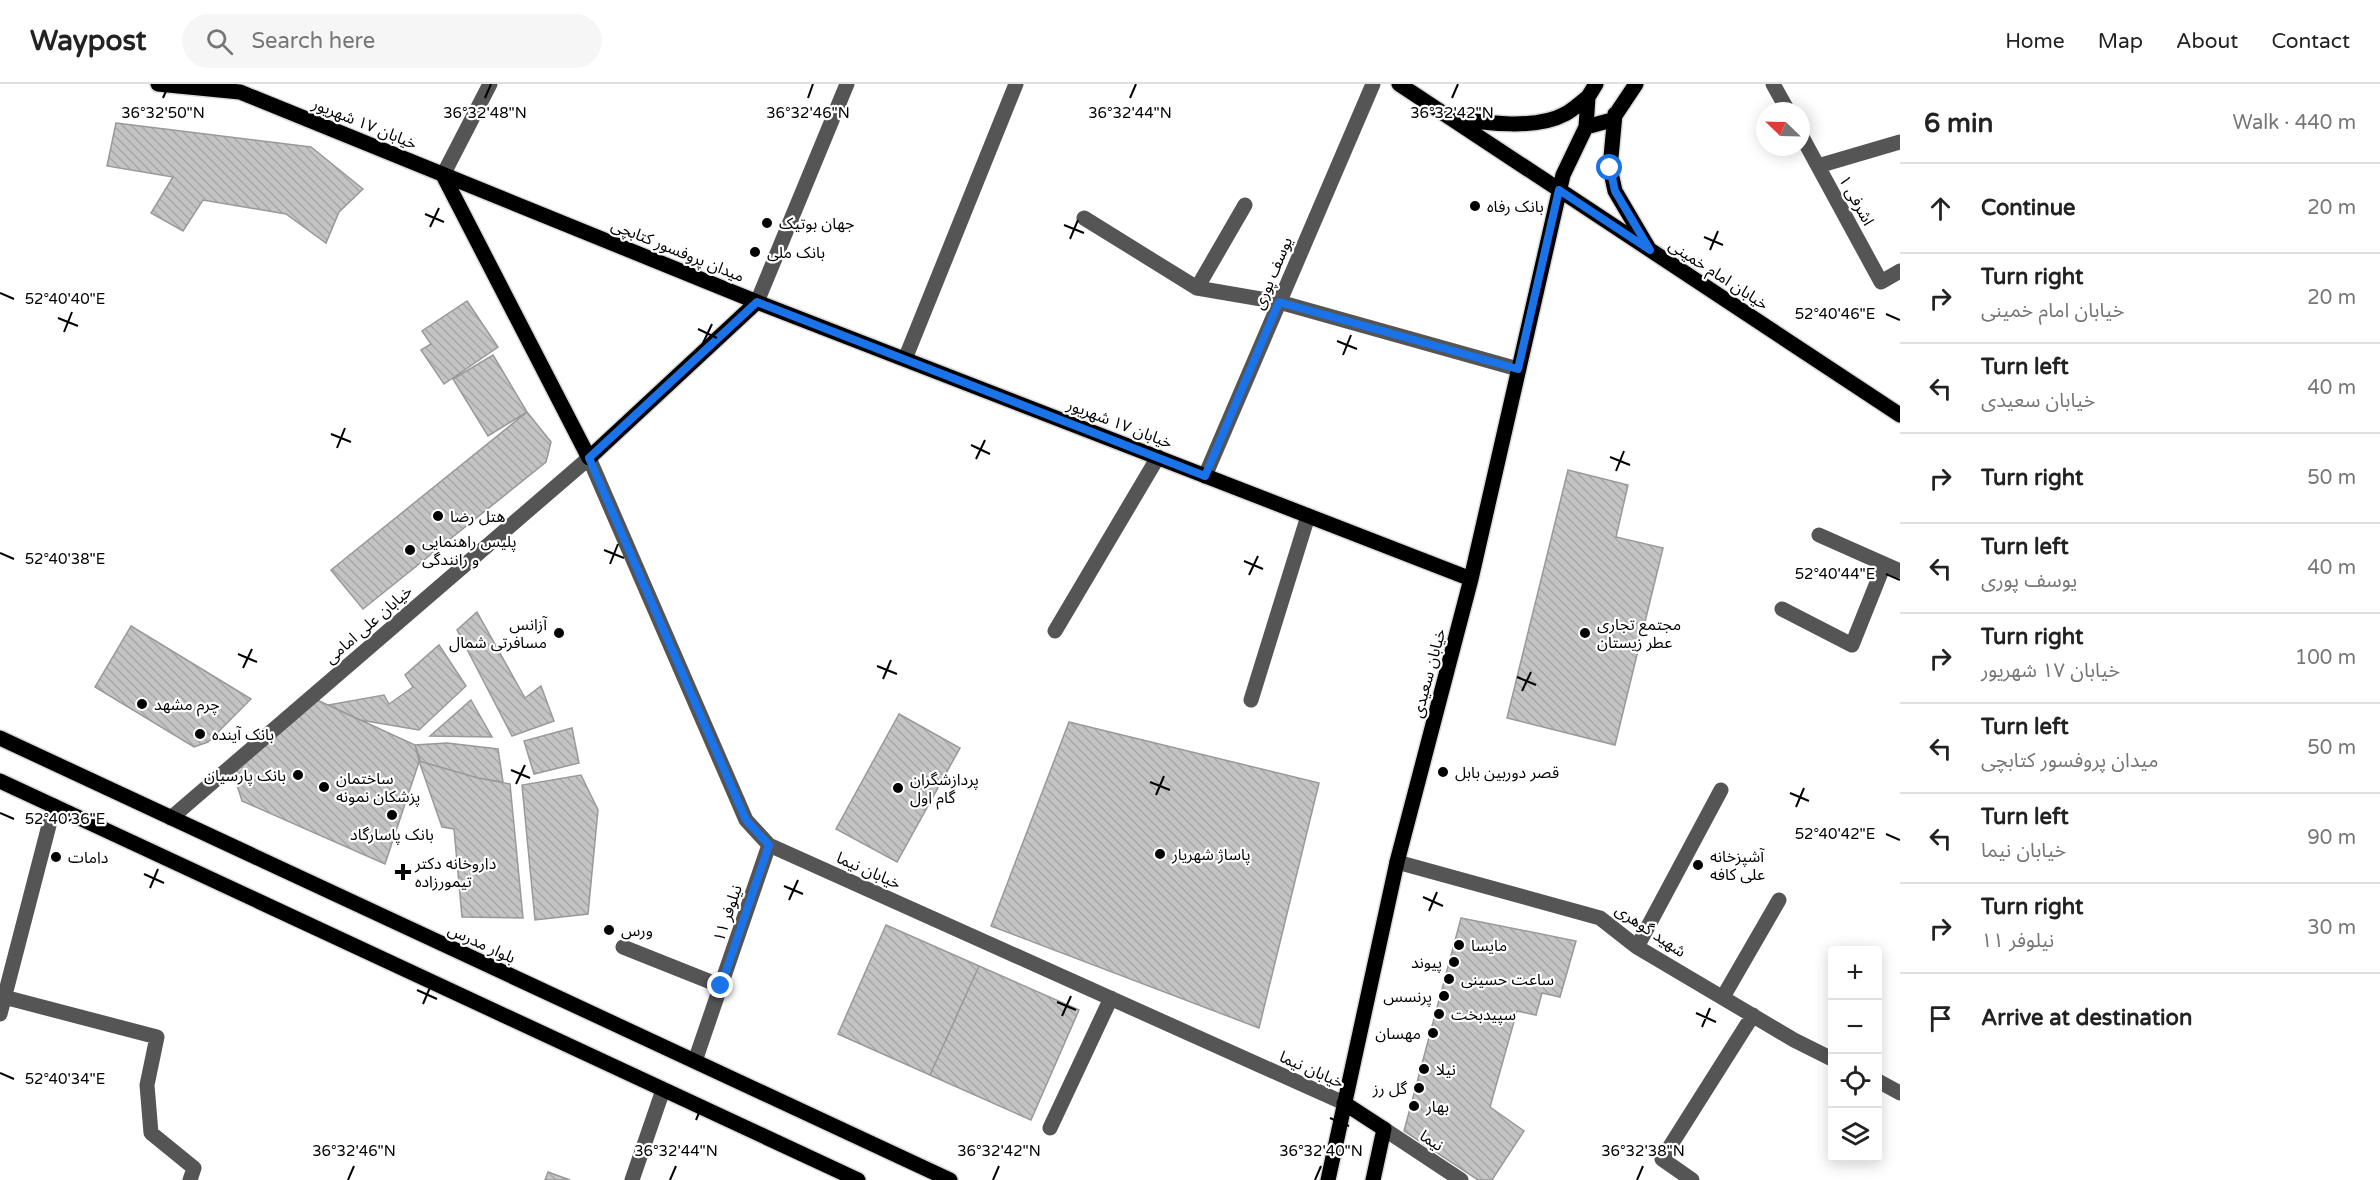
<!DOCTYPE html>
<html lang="en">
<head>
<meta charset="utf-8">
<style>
	body { margin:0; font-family:"Varela Round","Noto Sans Arabic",sans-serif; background:#f6f6f6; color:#222 }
	.controls { position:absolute; right:18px; bottom:18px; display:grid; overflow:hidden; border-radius:6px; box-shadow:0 3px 15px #0003 }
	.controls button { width:54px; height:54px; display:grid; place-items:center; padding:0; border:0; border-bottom:2px solid #e0e0e0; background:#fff; color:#222; font:30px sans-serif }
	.compass { position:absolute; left:1756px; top:18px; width:54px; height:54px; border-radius:50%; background:#fff; box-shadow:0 3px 15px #0003; rotate:293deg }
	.stop { position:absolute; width:18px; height:18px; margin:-14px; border:4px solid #1a73e8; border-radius:50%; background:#fff }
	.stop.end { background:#1a73e8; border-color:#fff; box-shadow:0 2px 6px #0008 }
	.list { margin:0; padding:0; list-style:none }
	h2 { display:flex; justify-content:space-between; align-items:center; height:78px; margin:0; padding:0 24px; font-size:26px }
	h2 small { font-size:20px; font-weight:400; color:#767676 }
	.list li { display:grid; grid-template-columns:39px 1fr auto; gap:18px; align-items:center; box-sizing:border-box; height:90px; padding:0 24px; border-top:2px solid #e0e0e0 }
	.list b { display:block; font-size:22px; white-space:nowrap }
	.list p { margin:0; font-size:20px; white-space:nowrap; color:#767676 }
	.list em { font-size:20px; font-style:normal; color:#767676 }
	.icon { flex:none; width:33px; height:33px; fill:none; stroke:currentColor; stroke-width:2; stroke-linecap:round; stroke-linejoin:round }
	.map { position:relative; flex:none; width:1900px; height:1096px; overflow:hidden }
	header { display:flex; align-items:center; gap:36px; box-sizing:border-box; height:84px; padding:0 30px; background:#fff; border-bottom:2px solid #e0e0e0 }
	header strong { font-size:28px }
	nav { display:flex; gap:33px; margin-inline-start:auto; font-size:21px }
	.search { width:420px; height:54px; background:#f6f6f6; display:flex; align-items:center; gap:15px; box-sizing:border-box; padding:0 21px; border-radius:33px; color:#767676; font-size:22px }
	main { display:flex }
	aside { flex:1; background:#fff }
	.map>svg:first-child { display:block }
	.building { fill:url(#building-back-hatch); stroke:#999; stroke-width:1.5 }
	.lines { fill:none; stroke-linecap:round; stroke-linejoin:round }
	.major-casing { stroke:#dbdbdb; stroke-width:18 }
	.minor { stroke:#555; stroke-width:15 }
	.major { stroke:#000; stroke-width:15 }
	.route { stroke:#1a73e8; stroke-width:8 }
	.ticks { fill:none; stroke:#000; stroke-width:2 }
	.poi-dot { fill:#000; stroke:#fff; stroke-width:2 }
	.labels { text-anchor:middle; stroke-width:4.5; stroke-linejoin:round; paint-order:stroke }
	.street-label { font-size:16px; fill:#000; stroke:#fff }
	.poi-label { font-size:16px; fill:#000; stroke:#fff; text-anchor:start }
	.ticks-label { font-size:15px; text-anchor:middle; fill:#000; stroke:#fff; stroke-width:4.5; stroke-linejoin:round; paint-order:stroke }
</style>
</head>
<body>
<header>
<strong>Waypost</strong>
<div class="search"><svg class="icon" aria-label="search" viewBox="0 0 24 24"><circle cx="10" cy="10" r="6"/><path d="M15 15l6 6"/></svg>Search here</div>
<nav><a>Home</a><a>Map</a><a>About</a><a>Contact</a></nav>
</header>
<main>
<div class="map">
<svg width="1900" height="1096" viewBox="0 0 1900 1096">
	<defs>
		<pattern id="building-back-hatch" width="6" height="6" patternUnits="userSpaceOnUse" patternTransform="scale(1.5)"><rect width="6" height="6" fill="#c4c4c4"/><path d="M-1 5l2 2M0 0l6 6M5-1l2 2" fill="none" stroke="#a7a7a7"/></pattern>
	</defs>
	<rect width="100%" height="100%" fill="#fff"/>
	<!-- building -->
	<path class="building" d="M116 39 311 63 363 105 339 128 326 159 286 130 203 116 183 147 151 129 173 93 107 82Z
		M467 217 498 263 444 300 421 266 431 260 422 247Z
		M493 271 527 328 488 352 453 295Z
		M527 328 551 358 546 378 363 525 331 486Z
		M1568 386 1628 401 1616 453 1663 464 1615 661 1507 634Z
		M477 528 525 614 541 602 554 637 512 652 457 546Z
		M131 542 251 615 208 658 194 663 95 603Z
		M439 561 466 602 419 646 360 636 328 621 384 611 389 620 413 603 405 591Z
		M317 616 415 661 420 675 385 780 242 717 233 688Z
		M471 616 492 653 430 652Z
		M899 630 960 664 897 778 836 745Z
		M1069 638 1319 699 1259 944 991 842Z
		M572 644 579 679 534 690 524 657Z
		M447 659 498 665 503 698 478 694 419 677 415 661Z
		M419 677 478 694 510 700 523 834 462 833 454 745 442 743Z
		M581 691 598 726 588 830 535 836 522 701Z
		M1461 834 1576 857 1560 913 1542 909 1536 931 1517 927 1490 1023 1524 1047 1492 1096H1478L1404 1047Z
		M886 841 979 882 930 991 838 950Z
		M979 882 1079 926 1031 1036 930 991Z
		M548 1088 570 1096H545Z"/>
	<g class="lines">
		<defs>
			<path id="major" d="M158 0 240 8 757 218 589 374 443 91
				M1399 0 1900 331
				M1615 30 1610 84 1615 107 1648 163
				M1454 34C1485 39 1536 46 1565 30 1573 26 1580 19 1588 13
				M1586 43 1612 36 1636 0
				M757 218 1471 495
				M0 654 950 1096
				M0 697 858 1096
				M1344 1019 1384 1045 1373 1096
				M1328 1096 1397 778 1471 495 1563 91 1586 43 1588 13 1596 0"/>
		</defs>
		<!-- major casing -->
		<use href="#major" class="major-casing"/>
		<!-- minor -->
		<path class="minor" d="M1773 0 1788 27
			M1801 51 1881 198 1900 187
			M1818 82 1900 58
			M443 91 490 0
			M1084 134 1197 204 1279 218 1518 285
			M1197 204 1245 121
			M757 218 847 0
			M905 275 1016 0
			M1205 392 1373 0
			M1819 451 1900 487
			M1782 525 1852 561 1884 481
			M1055 547 1158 373
			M1251 616 1308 432
			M171 734 589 374 746 736 769 761 1344 1019
			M1397 778 1600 834 1637 863 1794 956 1832 975
			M623 863 721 902
			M1637 863 1721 706
			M4 913 157 953 147 1001 151 1049 194 1084 190 1096
			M1723 913 1779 816
			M0 930 54 722
			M695 977 769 761
			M1878 997 1900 1009
			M1050 1044 1111 914
			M1384 1045 1461 1096
			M632 1096 663 1006
			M1692 1096 1662 1075 1753 931"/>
		<!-- major -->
		<use href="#major" class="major"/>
	</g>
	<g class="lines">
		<!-- route -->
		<path class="route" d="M721 902 769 761 746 736 589 374 757 218 1205 392 1279 218 1518 285 1559 106 1650 166 1615 107 1610 84"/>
	</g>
	<!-- ticks -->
	<path class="ticks" d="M163 14 169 0M485 14 491 0M808 14 813 0M1130 14 1136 0M1452 14 1458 0M425 130 444 138M1064 141 1084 149M430 143 439 124M1704 153 1723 161M1070 155 1078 136M1710 166 1718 147M0 209 14 215M1886 230 1900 236M58 234 78 242M698 245 717 254M64 248 72 228M1337 257 1357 265M703 259 712 240M1343 271 1351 251M331 350 351 358M971 361 990 370M337 364 345 344M1610 373 1630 381M976 375 985 356M1616 387 1624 367M604 466 624 474M0 469 14 475M1244 477 1263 485M610 480 618 460M1886 490 1900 496M1249 491 1258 472M238 570 257 578M877 582 897 590M243 584 252 565M1517 593 1536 601M883 595 891 576M1522 607 1531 588M511 686 530 694M1150 698 1170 706M516 700 525 681M1790 709 1809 717M1156 711 1164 692M1796 723 1804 704M0 729 14 735M1886 750 1900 756M144 790 164 799M784 802 803 810M150 804 158 785M1423 813 1443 822M789 816 798 796M1429 827 1437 808M417 906 437 915M1057 918 1076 926M423 920 431 901M1696 929 1716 938M1062 932 1071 912M1702 943 1710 924M0 989 14 995M690 1022 710 1030M1330 1034 1349 1042M696 1036 704 1017M1335 1048 1344 1028M348 1096 354 1082M670 1096 676 1082M993 1096 999 1082M1315 1096 1321 1082M1637 1096 1643 1082"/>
	<!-- markers -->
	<g class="poi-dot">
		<circle cx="1475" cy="122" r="6"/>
		<circle cx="767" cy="139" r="6"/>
		<circle cx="755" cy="168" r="6"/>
		<circle cx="438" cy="432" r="6"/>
		<circle cx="410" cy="466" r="6"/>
		<circle cx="559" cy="549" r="6"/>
		<circle cx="1585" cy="549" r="6"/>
		<circle cx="142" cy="620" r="6"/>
		<circle cx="200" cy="650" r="6"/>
		<circle cx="1443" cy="688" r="6"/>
		<circle cx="298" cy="691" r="6"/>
		<circle cx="324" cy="703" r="6"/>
		<circle cx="898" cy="704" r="6"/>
		<circle cx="392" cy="731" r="6"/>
		<circle cx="1160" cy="770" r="6"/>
		<circle cx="56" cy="773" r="6"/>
		<circle cx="1698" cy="781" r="6"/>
		<path d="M400 779h6v6h6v6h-6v6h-6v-6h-6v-6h6z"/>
		<circle cx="609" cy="846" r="6"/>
		<circle cx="1459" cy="861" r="6"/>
		<circle cx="1454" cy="878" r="6"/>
		<circle cx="1449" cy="895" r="6"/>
		<circle cx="1444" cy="912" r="6"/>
		<circle cx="1439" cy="930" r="6"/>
		<circle cx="1433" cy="949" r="6"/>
		<circle cx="1424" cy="985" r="6"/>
		<circle cx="1419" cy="1004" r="6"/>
		<circle cx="1414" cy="1022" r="6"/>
	</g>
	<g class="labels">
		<!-- street labels -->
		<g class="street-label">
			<text transform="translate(365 39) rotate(22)" y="6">خیابان ۱۷ شهریور</text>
			<text transform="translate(1857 116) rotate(61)" y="6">اشرفی ۱</text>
			<text transform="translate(678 166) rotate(22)" y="6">میدان پروفسور کتابچی</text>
			<text transform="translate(1272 189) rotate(-67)" y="6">یوسف پوری</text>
			<text transform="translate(1719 190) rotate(33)" y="6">خیابان امام خمینی</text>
			<text transform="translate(1120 339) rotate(21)" y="6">خیابان ۱۷ شهریور</text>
			<text transform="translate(368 540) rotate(-41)" y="6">خیابان علی امامی</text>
			<text transform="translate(1428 589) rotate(-75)" y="6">خیابان سعیدی</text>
			<text transform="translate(869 786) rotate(24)" y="6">خیابان نیما</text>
			<text transform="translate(727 829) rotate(-71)" y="6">نیلوفر ۱۱</text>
			<text transform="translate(1651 846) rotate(34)" y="6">شهید گوهری</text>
			<text transform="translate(482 859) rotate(25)" y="6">بلوار مدرس</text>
			<text transform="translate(1312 985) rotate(24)" y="6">خیابان نیما</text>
			<text transform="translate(1432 1056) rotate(33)" y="6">نیما</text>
		</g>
		<!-- poi labels -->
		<g class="poi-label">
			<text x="1487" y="128">بانک رفاه</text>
			<text x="779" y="145">جهان بوتیک</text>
			<text x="767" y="174">بانک ملی</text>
			<text x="450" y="438">هتل رضا</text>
			<text x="422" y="463">پلیس راهنمایی<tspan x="422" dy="18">و رانندگی</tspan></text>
			<text x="547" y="546" text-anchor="end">آزانس<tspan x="547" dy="18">مسافرتی شمال</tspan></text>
			<text x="1597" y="546">مجتمع تجاری<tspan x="1597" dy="18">عطر زیستان</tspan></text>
			<text x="154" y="626">چرم مشهد</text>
			<text x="212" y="656">بانک آینده</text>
			<text x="1455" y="694">قصر دوربین بابل</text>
			<text x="286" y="697" text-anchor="end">بانک پارسیان</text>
			<text x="336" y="700">ساختمان<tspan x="336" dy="18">پزشکان نمونه</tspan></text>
			<text x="910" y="701">پردازشگران<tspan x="910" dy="18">گام اول</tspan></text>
			<text x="392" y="756" text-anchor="middle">بانک پاسارگاد</text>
			<text x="1172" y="776">پاساژ شهریار</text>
			<text x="1710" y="778">آشپزخانه<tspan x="1710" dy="18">علی کافه</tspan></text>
			<text x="68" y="779">دامات</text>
			<text x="415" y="785">داروخانه دکتر<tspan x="415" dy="18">تیمورزاده</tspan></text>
			<text x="621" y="852">ورس</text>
			<text x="1471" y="867">مایسا</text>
			<text x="1442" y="884" text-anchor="end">پیوند</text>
			<text x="1461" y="901">ساعت حسینی</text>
			<text x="1432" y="918" text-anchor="end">پرنسس</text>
			<text x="1451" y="936">سپیدبخت</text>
			<text x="1421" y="955" text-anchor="end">مهسان</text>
			<text x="1436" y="991">نیلا</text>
			<text x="1407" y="1010" text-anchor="end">گل رز</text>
			<text x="1426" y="1028">بهار</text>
		</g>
	</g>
	<g class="ticks-label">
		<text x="163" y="34">36°32'50"N</text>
		<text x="485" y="34">36°32'48"N</text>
		<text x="808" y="34">36°32'46"N</text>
		<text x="1130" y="34">36°32'44"N</text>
		<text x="1452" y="34">36°32'42"N</text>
		<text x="65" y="220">52°40'40"E</text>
		<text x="1835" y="235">52°40'46"E</text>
		<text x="65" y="480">52°40'38"E</text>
		<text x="1835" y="495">52°40'44"E</text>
		<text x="65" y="740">52°40'36"E</text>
		<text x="1835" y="755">52°40'42"E</text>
		<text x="65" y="1000">52°40'34"E</text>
		<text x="354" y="1072">36°32'46"N</text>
		<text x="676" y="1072">36°32'44"N</text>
		<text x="999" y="1072">36°32'42"N</text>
		<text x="1321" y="1072">36°32'40"N</text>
		<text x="1643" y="1072">36°32'38"N</text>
	</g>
</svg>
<div class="controls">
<button>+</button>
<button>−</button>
<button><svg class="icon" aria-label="locate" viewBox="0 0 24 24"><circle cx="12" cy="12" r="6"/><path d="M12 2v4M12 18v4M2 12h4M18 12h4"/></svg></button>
<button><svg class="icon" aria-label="layers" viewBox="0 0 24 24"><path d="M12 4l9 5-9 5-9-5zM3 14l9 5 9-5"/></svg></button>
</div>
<svg class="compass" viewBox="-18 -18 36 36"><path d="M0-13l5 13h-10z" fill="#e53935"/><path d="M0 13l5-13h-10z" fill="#767676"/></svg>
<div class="stop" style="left:1610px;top:84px"></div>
<div class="stop end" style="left:721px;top:902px"></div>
</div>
<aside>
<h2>6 min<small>Walk · 440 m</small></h2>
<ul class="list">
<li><svg class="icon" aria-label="ahead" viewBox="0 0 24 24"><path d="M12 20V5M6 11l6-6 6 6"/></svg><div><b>Continue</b></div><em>20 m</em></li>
<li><svg class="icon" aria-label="right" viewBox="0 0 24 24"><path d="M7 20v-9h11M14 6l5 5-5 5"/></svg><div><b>Turn right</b><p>خیابان امام خمینی</p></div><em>20 m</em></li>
<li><svg class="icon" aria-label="left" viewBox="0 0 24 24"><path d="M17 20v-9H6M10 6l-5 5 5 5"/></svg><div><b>Turn left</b><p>خیابان سعیدی</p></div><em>40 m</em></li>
<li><svg class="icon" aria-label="right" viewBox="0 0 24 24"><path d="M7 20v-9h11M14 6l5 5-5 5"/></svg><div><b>Turn right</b></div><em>50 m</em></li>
<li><svg class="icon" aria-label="left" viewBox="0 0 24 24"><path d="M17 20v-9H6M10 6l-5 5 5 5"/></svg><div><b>Turn left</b><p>یوسف پوری</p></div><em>40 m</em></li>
<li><svg class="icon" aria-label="right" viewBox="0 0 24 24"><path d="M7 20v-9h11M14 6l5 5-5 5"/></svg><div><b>Turn right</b><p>خیابان ۱۷ شهریور</p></div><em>100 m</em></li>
<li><svg class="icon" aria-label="left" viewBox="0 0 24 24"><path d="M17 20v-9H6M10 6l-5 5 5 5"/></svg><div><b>Turn left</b><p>میدان پروفسور کتابچی</p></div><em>50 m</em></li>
<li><svg class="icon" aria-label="left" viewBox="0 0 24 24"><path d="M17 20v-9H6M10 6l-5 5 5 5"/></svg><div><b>Turn left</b><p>خیابان نیما</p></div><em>90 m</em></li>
<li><svg class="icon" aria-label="right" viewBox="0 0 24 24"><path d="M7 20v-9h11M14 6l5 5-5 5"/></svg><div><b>Turn right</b><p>نیلوفر ۱۱</p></div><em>30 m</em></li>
<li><svg class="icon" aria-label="arrive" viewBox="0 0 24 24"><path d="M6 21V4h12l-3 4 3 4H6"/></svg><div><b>Arrive at destination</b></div></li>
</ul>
</aside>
</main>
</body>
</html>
